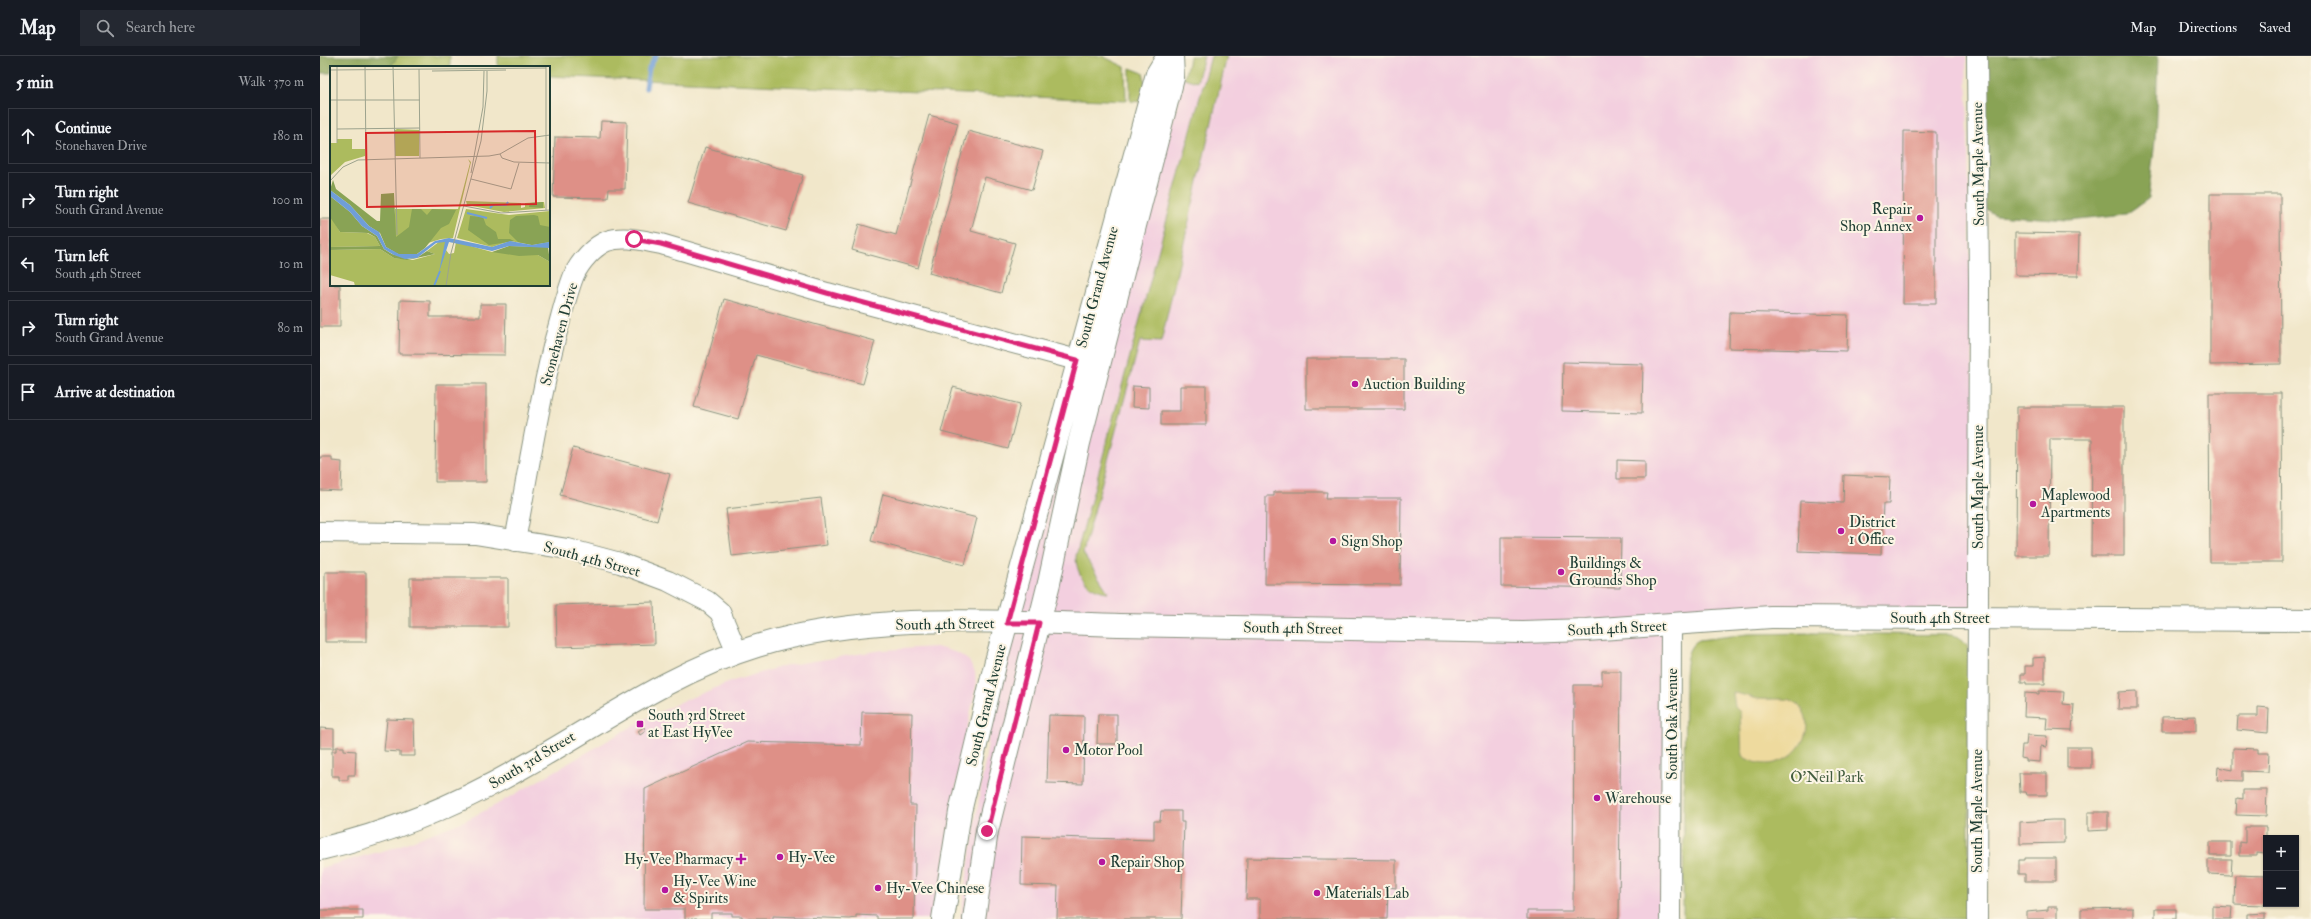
<!DOCTYPE html>
<html lang="en">
<head>
<meta charset="utf-8">
<style>
	body { margin:0; font-family:"IM FELL Double Pica",serif; background:#242831; color:#f1f3f6 }
	.controls { position:absolute; right:12px; bottom:12px; display:grid; overflow:hidden; border-radius:0px; box-shadow:0 1px 3px #0004 }
	.controls button { width:36px; height:36px; display:grid; place-items:center; padding:0; border:0; border-bottom:1px solid #363941; background:#171b24; color:#f1f3f6; font:20px sans-serif }
	.stop { position:absolute; width:12px; height:12px; margin:-9px; border:3px solid #db2777; border-radius:50%; background:#fff }
	.stop.end { background:#db2777; border-color:#fff; box-shadow:0 1px 4px #0008 }
	.list { margin:0; padding:0; list-style:none }
	h2 { display:flex; justify-content:space-between; align-items:center; height:52px; margin:0; padding:0 16px; font-size:17px }
	h2 small { font-size:13px; font-weight:400; color:#9ea1a6 }
	.list li { display:grid; grid-template-columns:26px 1fr auto; gap:12px; align-items:center; box-sizing:border-box; height:56px; margin:0 8px 8px; padding:0 8px; border:1px solid #363941; border-radius:0px }
	.list b { display:block; font-size:15px; white-space:nowrap }
	.list p { margin:0; font-size:13px; white-space:nowrap; color:#9ea1a6 }
	.list em { font-size:13px; font-style:normal; color:#9ea1a6 }
	.icon { flex:none; width:22px; height:22px; fill:none; stroke:currentColor; stroke-width:2; stroke-linecap:round; stroke-linejoin:round }
	.map { position:relative; flex:none; width:1991px; height:863px; overflow:hidden }
	header { display:flex; align-items:center; gap:24px; box-sizing:border-box; height:56px; padding:0 20px; background:#171b24; border-bottom:1px solid #363941 }
	header strong { font-size:19px }
	nav { display:flex; gap:22px; margin-inline-start:auto; font-size:14px }
	.search { width:280px; height:36px; background:#242831; display:flex; align-items:center; gap:10px; box-sizing:border-box; padding:0 14px; border-radius:0px; color:#9ea1a6; font-size:15px }
	main { display:flex }
	aside { flex:1; background:#171b24 }
	.map>svg:first-child { display:block }
	.built { fill:#f3cfdf }
	.green { fill:#acbb5e; stroke:#667c49 }
	.forest { fill:#89a355; stroke:#547044 }
	.sand { fill:#eeda9e; stroke:#868c69 }
	.lines { fill:none; stroke-linecap:round; stroke-linejoin:round }
	.stream { stroke:#6f9ed8; stroke-width:5 }
	.building { fill:#de9087 }
	.minor-casing { stroke:#88927f; stroke-width:22 }
	.tertiary-casing { stroke:#88927f; stroke-width:24 }
	.secondary-casing { stroke:#88927f; stroke-width:24 }
	.minor { stroke:#fff; stroke-width:20 }
	.tertiary { stroke:#fff; stroke-width:22 }
	.secondary { stroke:#fff; stroke-width:22 }
	.route { stroke:#db2777; stroke-width:5 }
	.poi-dot { fill:#b5179e; stroke:#fcf5e5; stroke-width:1.5 }
	.labels { text-anchor:middle; stroke-width:4; stroke-linejoin:round; paint-order:stroke }
	.street-label { font-size:15px; fill:#1f3d34; stroke:#fcf5e5 }
	.poi-label { font-size:15px; fill:#1f3d34; stroke:#fcf5e5; text-anchor:start }
	.park-label { font-size:15px; fill:#425c3e; stroke:#fcf5e5 }
	.inset-river { fill:none; stroke:#6f9ed8; stroke-width:2 }
	.inset-road { fill:none; stroke:#9da38e; stroke-width:1 }
	.view { fill:#d62828; fill-opacity:0.15; stroke:#d62828; stroke-width:2 }
	.inset-edge { fill:none; stroke:#1f3d34; stroke-width:2 }
</style>
</head>
<body>
<header>
<strong>Map</strong>
<div class="search"><svg class="icon" aria-label="search" viewBox="0 0 24 24"><circle cx="10" cy="10" r="6"/><path d="M15 15l6 6"/></svg>Search here</div>
<nav><a>Map</a><a>Directions</a><a>Saved</a></nav>
</header>
<main>
<aside>
<h2>5 min<small>Walk · 370 m</small></h2>
<ul class="list">
<li><svg class="icon" aria-label="ahead" viewBox="0 0 24 24"><path d="M12 20V5M6 11l6-6 6 6"/></svg><div><b>Continue</b><p>Stonehaven Drive</p></div><em>180 m</em></li>
<li><svg class="icon" aria-label="right" viewBox="0 0 24 24"><path d="M7 20v-9h11M14 6l5 5-5 5"/></svg><div><b>Turn right</b><p>South Grand Avenue</p></div><em>100 m</em></li>
<li><svg class="icon" aria-label="left" viewBox="0 0 24 24"><path d="M17 20v-9H6M10 6l-5 5 5 5"/></svg><div><b>Turn left</b><p>South 4th Street</p></div><em>10 m</em></li>
<li><svg class="icon" aria-label="right" viewBox="0 0 24 24"><path d="M7 20v-9h11M14 6l5 5-5 5"/></svg><div><b>Turn right</b><p>South Grand Avenue</p></div><em>80 m</em></li>
<li><svg class="icon" aria-label="arrive" viewBox="0 0 24 24"><path d="M6 21V4h12l-3 4 3 4H6"/></svg><div><b>Arrive at destination</b></div></li>
</ul>
</aside>
<div class="map">
<svg width="1991" height="863" viewBox="0 0 1991 863">
	<rect width="100%" height="100%" fill="#fcf5e5"/>
	<filter id="ink" filterUnits="userSpaceOnUse"><feTurbulence type="fractalNoise" baseFrequency=".025" numOctaves="2"/><feDisplacementMap in="SourceGraphic" scale="8" xChannelSelector="R" yChannelSelector="G"/><feConvolveMatrix kernelMatrix="1 2 1 2 8 2 1 2 1" color-interpolation-filters="sRGB"/></filter>
	<filter id="wash" filterUnits="userSpaceOnUse"><feTurbulence type="fractalNoise" baseFrequency=".012" numOctaves="4" result="noise"/><feDisplacementMap in="SourceGraphic" scale="16" xChannelSelector="R" yChannelSelector="G"/><feGaussianBlur stdDeviation="0.9" result="paint"/><feColorMatrix in="noise" values="0 0 0 0 0 0 0 0 0 0 0 0 0 0 0 0 0 1.4 0 .05"/><feComposite in="paint" operator="in"/></filter>
	<g filter="url(#wash)">
		<rect width="100%" height="100%" fill="#f1e7ca"/>
		<!-- built -->
		<path class="built" d="M870 0H1646L1658 562 1352 569 1350 863H640L687 567 699 526 830 150Z
			M616 591 638 597 649 605 655 616 656 630 639 713 616 863H0V812L73 792 144 765 176 749 325 663 363 645 413 625 463 610 563 594Z"/>
		<!-- green -->
		<path class="green" d="M78 0H130V11H70Z
			M178 0H782L805 11 806 45 229 20V11H178Z
			M870 0H884L877 26 864 22Z
			M891 0H907L841 286 820 285 763 497 788 536C768 534 756 520 756 500Z
			M810 12 823 17 826 30 822 46 810 45Z
			M1494 577 1631 579 1639 581 1649 592V863H1363L1365 622C1366 609 1365 591 1379 584L1428 578Z"/>
		<!-- forest -->
		<path class="forest" d="M0 0H78L70 11H11V17H0Z
			M1658 0H1838L1835 85 1828 143 1806 158 1748 164 1676 159 1666 153Z"/>
		<!-- sand -->
		<path class="sand" d="M1413 637C1422 638 1426 640 1434 642 1440 644 1451 643 1458 643 1462 643 1467 643 1470 644 1511 662 1470 731 1422 700L1420 656 1415 651Z"/>
		<g class="lines">
			<!-- stream -->
			<path class="stream" d="M326 32 329 12 336 0"/>
		</g>
		<g id="blocks">
			<!-- building -->
			<path class="building" d="M609 59 638 67 598 212 532 194 539 168 576 179Z
				M281 65 307 66 305 133H289L288 142 233 141 235 81 280 82Z
				M648 75 723 95 712 134 665 121 651 175 695 187 681 237 609 217Z
				M1584 75 1616 76V248H1583Z
				M385 91 483 119 466 175 368 147Z
				M1890 138H1960L1961 308 1890 309Z
				M0 163H11V229H20V271H0Z
				M1695 177 1759 178 1758 220 1695 219Z
				M404 243 555 285 543 328 436 299 418 363 374 351Z
				M80 244 110 245V261H160V248H186L185 299 79 298Z
				M1410 256 1528 259 1527 295 1409 292Z
				M986 303H1084V353H986Z
				M1243 306 1323 308 1322 357 1242 355Z
				M116 328H166V426H115Z
				M813 330 829 331V352L812 351Z
				M860 330H886V369H841V355H860Z
				M633 331 700 348 688 393 621 376Z
				M1889 337H1961L1962 506H1890Z
				M1697 351H1804V500H1771L1772 383H1730L1729 500H1696Z
				M253 392 350 418 337 465 240 439Z
				M0 401H12V405L22 406 21 435 0 434Z
				M1297 404 1325 405V423H1297Z
				M1524 419 1570 421 1569 448H1563L1561 498 1478 495 1480 445 1523 447Z
				M954 436H1007L1006 442H1081L1080 529 945 528 946 440H954Z
				M563 438 657 462 645 509 551 485Z
				M501 442 507 489 412 500 406 453Z
				M1181 481 1301 482 1300 532 1181 530Z
				M5 516H46V586H5Z
				M90 522H188V571H90Z
				M334 546 335 588 237 591 236 549Z
				M1725 601V628H1706V626H1701V618H1705V610H1713V602Z
				M1282 615H1301L1299 863H1207V855H1253L1254 629H1282Z
				M1719 635 1744 636 1743 648 1754 649 1752 674 1726 673 1727 662 1704 661 1705 637 1719 638Z
				M1817 635V653H1798L1799 636Z
				M1938 651 1949 652 1948 677 1917 674 1918 660H1938Z
				M542 656 592 657 590 749H596L594 863H557V860L536 859V862L530 863 453 860V863H436L422 862V860H412V857H391V863H365V853H324L325 733 427 686 541 689Z
				M778 658H797V688H777Z
				M729 659 764 660 763 728 727 727Z
				M1876 660V675H1842V661Z
				M67 663 94 664 95 700H80V696L64 695Z
				M324 671 326 675 320 679 318 675Z
				M0 672 14 673V692H0Z
				M1707 679 1727 680 1726 691 1721 690 1720 706 1706 705V703L1701 702 1702 689H1706Z
				M16 691H24V694L36 695 35 719H28V724H19V720H12V695H16Z
				M1747 691H1771V712H1747Z
				M1913 692 1938 693V697H1949L1948 716 1922 715V725L1897 724 1898 711 1913 714Z
				M1699 717H1727V739H1707L1706 736H1700Z
				M1923 734H1947L1946 760 1916 759 1917 742 1923 743Z
				M841 755H861V766H864L861 863H737L738 830 701 829 702 780 834 784V765H840Z
				M1768 756H1788V774L1768 775Z
				M1732 764H1744V787L1700 788V766Z
				M1925 771H1946V798L1937 797V800H1919V786L1925 787Z
				M1890 786H1911V800H1890Z
				M927 802 1076 804V832L1068 831 1067 863H940V843H926Z
				M1705 802H1736V825H1705V818H1699V804H1705Z
				M1888 804H1912L1911 819 1888 818Z
				M1915 819 1946 820 1945 849 1914 848Z
				M1892 850 1912 851 1911 863H1892Z
				M1728 851H1737V863H1707V856L1728 854Z
				M1813 852V863H1761V853Z
				M1835 853H1856V863H1835Z
				M0 854H43V863H0Z
				M1945 857V863H1927V858Z"/>
		</g>
	</g>
	<g filter="url(#ink)">
		<use href="#blocks" fill-opacity="0" stroke="#88927f" stroke-width="1"/>
		<g class="lines">
			<defs>
				<path id="minor" d="M0 476 155 478 248 493 300 507 348 525 387 545 400 556 417 596
					M195 485C208 418 218 349 235 283 241 262 246 239 254 219 260 206 274 190 287 185 304 179 324 185 341 188L507 237 757 304
					M1350 863 1351 569
					M1657 863 1659 227 1657 0"/>
				<path id="tertiary" d="M623 863 640 756 675 609 837 18 848 0
					M654 863 667 775 729 527 759 387 853 22 852 0"/>
				<path id="secondary" d="M0 793C73 776 139 748 203 711 280 668 351 616 437 590 553 555 680 566 799 569 934 571 1068 574 1202 576L1266 574 1451 561 1991 564"/>
			</defs>
			<!-- minor casing -->
			<use href="#minor" class="minor-casing"/>
			<!-- tertiary casing -->
			<use href="#tertiary" class="tertiary-casing"/>
			<!-- secondary casing -->
			<use href="#secondary" class="secondary-casing"/>
			<!-- minor -->
			<use href="#minor" class="minor"/>
			<!-- tertiary -->
			<use href="#tertiary" class="tertiary"/>
			<!-- secondary -->
			<use href="#secondary" class="secondary"/>
		</g>
	</g>
	<g class="lines" filter="url(#ink)">
		<!-- route -->
		<path class="route" d="M314 183 341 188 507 237 757 304 687 567H719L667 775"/>
	</g>
	<!-- markers -->
	<g class="poi-dot">
		<circle cx="1600" cy="162" r="4"/>
		<circle cx="1035" cy="328" r="4"/>
		<circle cx="1713" cy="448" r="4"/>
		<circle cx="1521" cy="475" r="4"/>
		<circle cx="1013" cy="485" r="4"/>
		<circle cx="1241" cy="516" r="4"/>
		<rect x="316" y="664" width="8" height="8" rx="2"/>
		<circle cx="746" cy="694" r="4"/>
		<circle cx="1277" cy="742" r="4"/>
		<circle cx="460" cy="801" r="4"/>
		<path d="M419 797h4v4h4v4h-4v4h-4v-4h-4v-4h4z"/>
		<circle cx="782" cy="806" r="4"/>
		<circle cx="558" cy="832" r="4"/>
		<circle cx="345" cy="834" r="4"/>
		<circle cx="997" cy="837" r="4"/>
	</g>
	<g class="labels">
		<!-- street labels -->
		<g class="street-label">
			<text transform="translate(1658 108) rotate(-91)" y="5">South Maple Avenue</text>
			<text transform="translate(777 231) rotate(-75)" y="5">South Grand Avenue</text>
			<text transform="translate(239 278) rotate(-75)" y="5">Stonehaven Drive</text>
			<text transform="translate(1658 431) rotate(-90)" y="5">South Maple Avenue</text>
			<text transform="translate(272 503) rotate(15)" y="5">South 4th Street</text>
			<text x="1620" y="567">South 4th Street</text>
			<text transform="translate(625 568) rotate(-1)" y="5">South 4th Street</text>
			<text transform="translate(973 572) rotate(1)" y="5">South 4th Street</text>
			<text transform="translate(1297 572) rotate(-3)" y="5">South 4th Street</text>
			<text transform="translate(666 649) rotate(-76)" y="5">South Grand Avenue</text>
			<text transform="translate(1352 668) rotate(-90)" y="5">South Oak Avenue</text>
			<text transform="translate(212 704) rotate(-31)" y="5">South 3rd Street</text>
			<text transform="translate(1657 755) rotate(-90)" y="5">South Maple Avenue</text>
		</g>
		<!-- poi labels -->
		<g class="poi-label">
			<text x="1592" y="158" text-anchor="end">Repair<tspan x="1592" dy="17">Shop Annex</tspan></text>
			<text x="1043" y="333">Auction Building</text>
			<text x="1721" y="444">Maplewood<tspan x="1721" dy="17">Apartments</tspan></text>
			<text x="1529" y="471">District<tspan x="1529" dy="17">1 Office</tspan></text>
			<text x="1021" y="490">Sign Shop</text>
			<text x="1249" y="512">Buildings &amp;<tspan x="1249" dy="17">Grounds Shop</tspan></text>
			<text x="328" y="664">South 3rd Street<tspan x="328" dy="17">at East HyVee</tspan></text>
			<text x="754" y="699">Motor Pool</text>
			<text x="1285" y="747">Warehouse</text>
			<text x="468" y="806">Hy-Vee</text>
			<text x="413" y="808" text-anchor="end">Hy-Vee Pharmacy</text>
			<text x="790" y="811">Repair Shop</text>
			<text x="353" y="830">Hy-Vee Wine<tspan x="353" dy="17">&amp; Spirits</tspan></text>
			<text x="566" y="837">Hy-Vee Chinese</text>
			<text x="1005" y="842">Materials Lab</text>
		</g>
		<!-- park labels -->
		<g class="park-label">
			<text x="1507" y="726">O'Neil Park</text>
		</g>
	</g>
	<!-- overview -->
	<g transform="translate(10 10)">
		<rect width="220" height="220" fill="#f1e7ca"/>
		<path d="M67 63 89 64V90H65V64ZM7 73H22V83H35V90L15 96 1 109 0 77H7ZM138 93 141 96 123 172 111 173 65 187V143H128L140 97ZM136 135 191 137V142L195 141V137L214 136 215 142 174 146 137 139ZM136 143 179 149 220 145V176L202 179 180 175 162 181 127 172ZM0 149 10 166 37 167 45 171 50 180 0 181ZM110 175 115 176V187L116 184 119 188 124 187 126 176 162 186 195 185 208 189 220 196V220H25L24 216 0 209V184L50 183 64 192 83 194 105 188 97 185Z" fill="#acbb5e"/>
		<path d="M3 114 6 123 47 155H50L51 128 64 127 66 171 79 161 82 143H91L97 149 102 143 126 144 119 158 111 162 95 182 87 188H68L56 181 50 167 39 160 20 139 0 124ZM0 130 20 146 32 160 47 170 54 183 62 188 79 193 88 191 97 185 105 188 77 194 64 192 50 183 0 184V181L50 180 45 171 38 167 10 166 0 151ZM213 136V142L199 141 200 137ZM204 149 208 150 210 159 220 161V176L202 179 188 176 179 167 180 154 186 150ZM140 150 153 151 156 159 166 166 168 173H180L184 175 159 179 138 164ZM179 180 218 181 220 196 208 189 189 190 162 186Z" fill="#89a355"/>
		<path d="M0 124 20 139 39 160 49 166 56 181 69 188H87L105 175 119 172 162 181 180 175 202 179 219 176 220 182 179 180 162 185 119 176 109 206 115 176 106 177 87 192 75 193 64 189 54 183 47 170 32 160 20 146 0 130Z" fill="#6f9ed8"/>
		<path class="inset-river" d="M160 142 163 139H176L178 136M137 147 157 152M104 220 110 205"/>
		<path class="inset-road" d="M7 0V77M35 0 36 93M63 0 67 169M89 3 90 92M0 4 216 2M102 5 176 4M0 34H90M7 63 90 62M170 88 172 92 184 96 220 97M141 107 153 41 154 5M141 113 181 123 189 97M0 115 13 101 28 94 159 90 170 88 198 72 220 69M134 140 171 147 220 144M216 144V0M116 220 121 187 151 75 157 25V5"/>
		<path class="view" d="M205 65 206 138 37 141 36 67Z"/>
		<rect width="220" height="220" class="inset-edge"/>
	</g>
</svg>
<div class="controls">
<button>+</button>
<button>−</button>
</div>
<div class="stop" style="left:314px;top:183px"></div>
<div class="stop end" style="left:667px;top:775px"></div>
</div>
</main>
</body>
</html>
